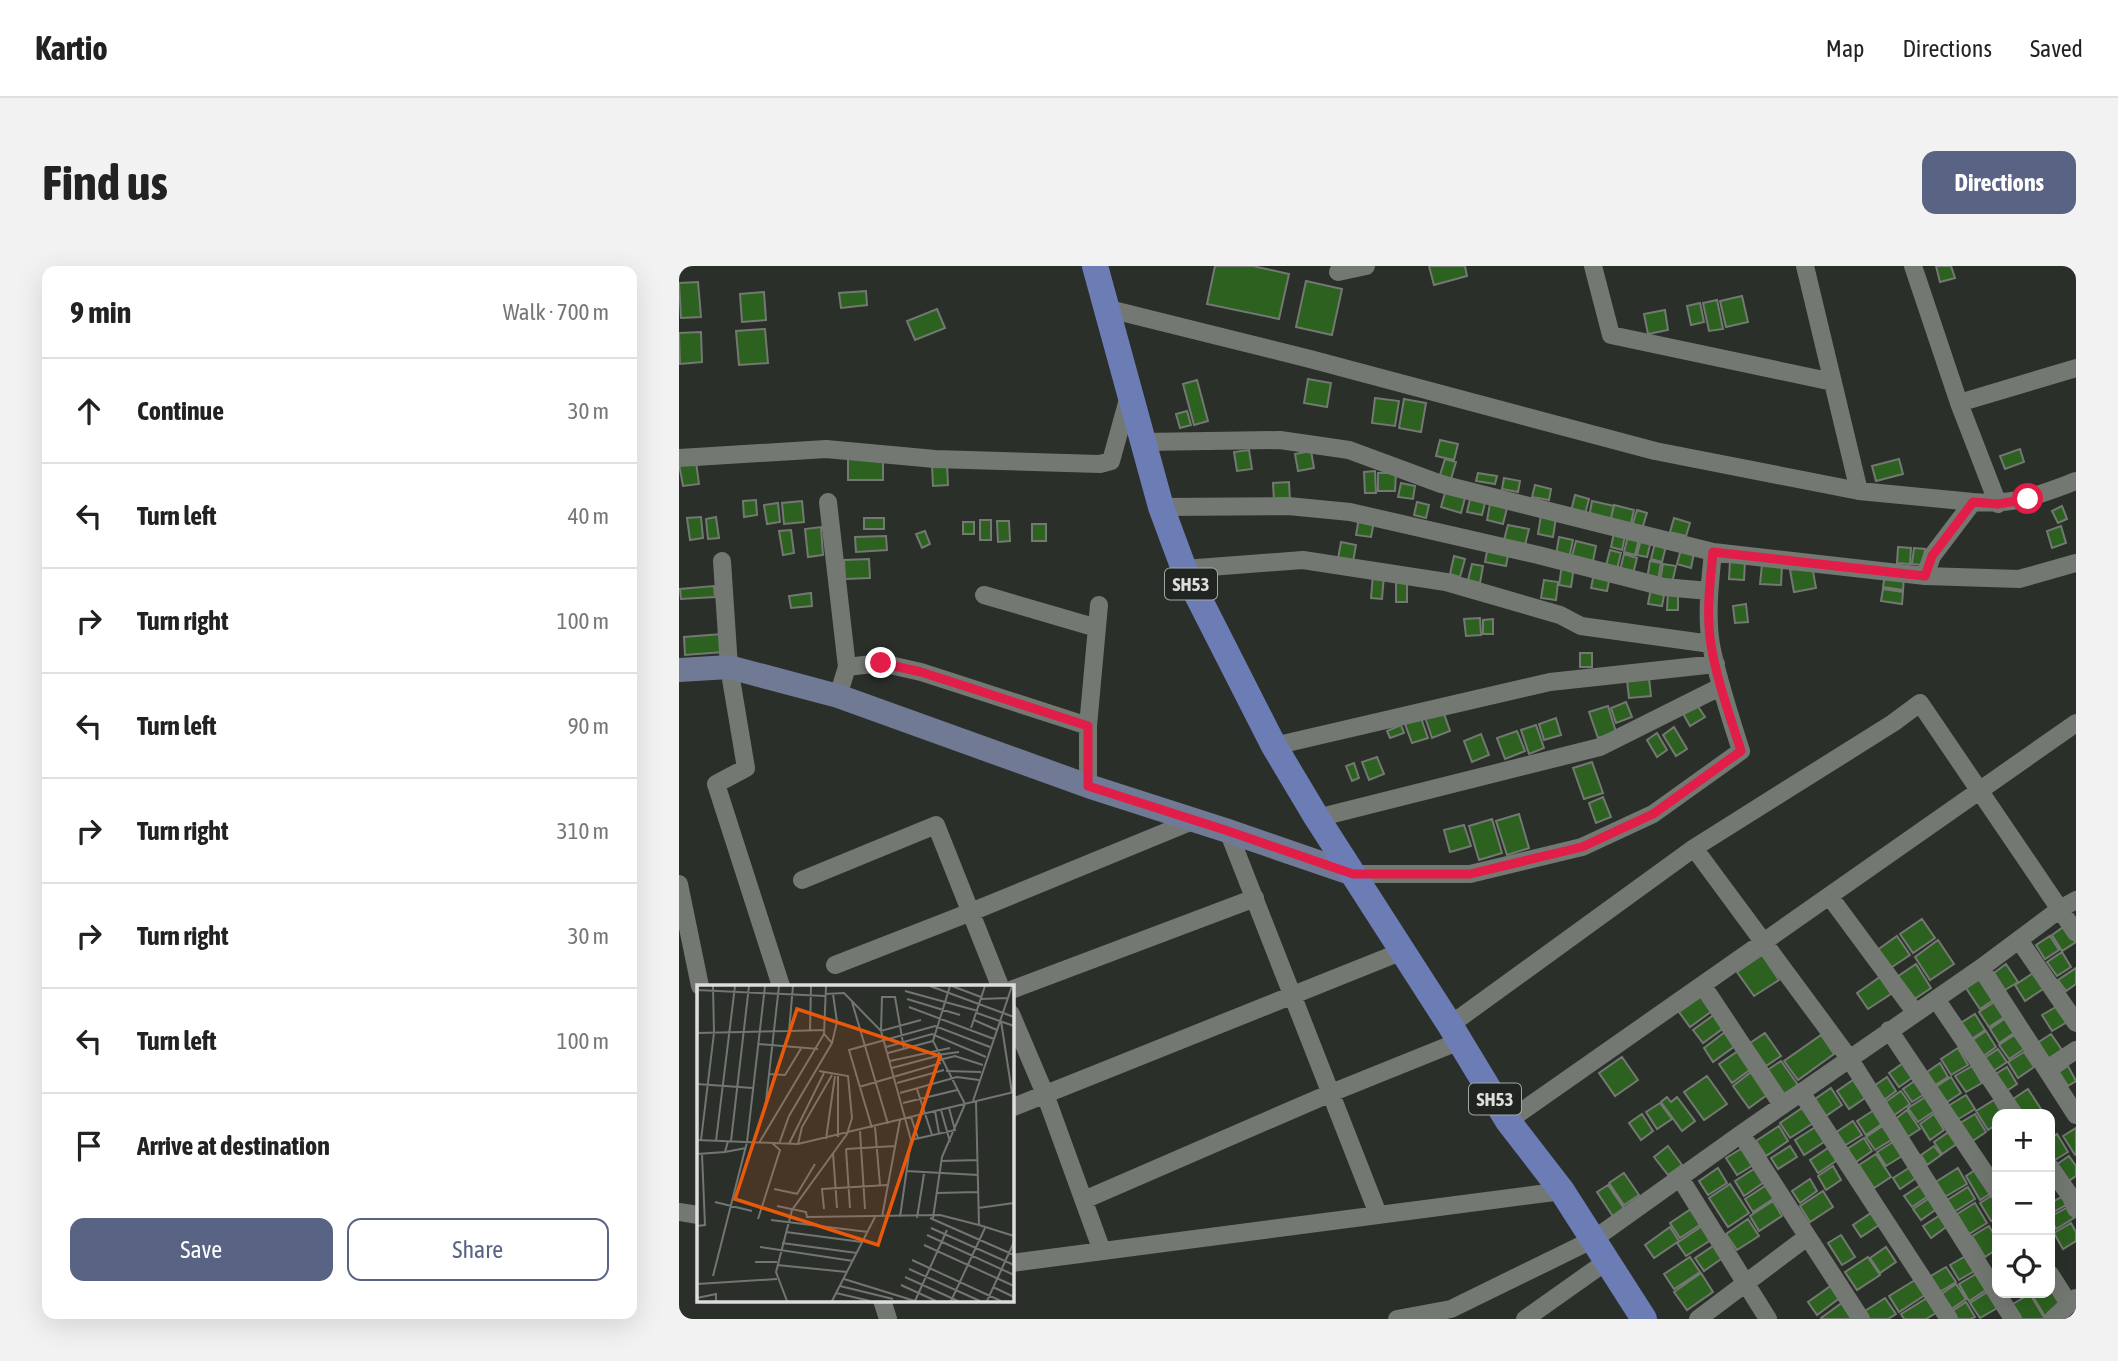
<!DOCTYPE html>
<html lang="en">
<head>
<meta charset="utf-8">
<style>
	body { margin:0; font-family:"Asap Condensed",sans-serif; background:#f2f2f2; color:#222 }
	.controls { position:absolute; right:21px; bottom:21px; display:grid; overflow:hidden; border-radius:14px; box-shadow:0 7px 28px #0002 }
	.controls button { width:63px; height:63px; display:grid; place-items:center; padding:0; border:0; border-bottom:2px solid #e0e0e0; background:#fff; color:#222; font:35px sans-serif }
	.stop { position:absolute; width:21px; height:21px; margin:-16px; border:5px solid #e11d48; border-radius:50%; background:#fff }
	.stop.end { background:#e11d48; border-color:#fff; box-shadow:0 2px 7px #0008 }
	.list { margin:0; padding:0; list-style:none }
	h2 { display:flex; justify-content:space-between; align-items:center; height:91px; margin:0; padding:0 28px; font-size:30px }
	h2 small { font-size:23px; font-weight:400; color:#767676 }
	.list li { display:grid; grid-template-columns:46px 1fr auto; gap:21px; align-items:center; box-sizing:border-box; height:105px; padding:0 28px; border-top:2px solid #e0e0e0 }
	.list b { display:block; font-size:26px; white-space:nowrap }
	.list em { font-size:23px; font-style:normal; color:#767676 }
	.actions { display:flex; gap:14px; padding:21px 28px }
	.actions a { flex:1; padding:16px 0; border:2px solid #596485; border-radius:14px; text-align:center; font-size:24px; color:#596485 }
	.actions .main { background:#596485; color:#fff }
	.icon { flex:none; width:38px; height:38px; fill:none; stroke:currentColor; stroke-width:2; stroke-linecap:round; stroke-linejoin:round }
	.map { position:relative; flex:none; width:1397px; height:1053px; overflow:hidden; border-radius:14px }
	header { display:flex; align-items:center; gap:42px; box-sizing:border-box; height:98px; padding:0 35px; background:#fff; border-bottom:2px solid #e0e0e0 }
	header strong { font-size:33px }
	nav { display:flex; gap:38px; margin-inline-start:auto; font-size:24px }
	.intro { display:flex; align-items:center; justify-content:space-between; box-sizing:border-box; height:168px; padding:0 42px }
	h1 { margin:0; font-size:49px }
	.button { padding:18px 32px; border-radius:14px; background:#596485; color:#fff; font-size:24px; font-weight:700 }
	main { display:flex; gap:42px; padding:0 42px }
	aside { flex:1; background:#fff; border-radius:14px; box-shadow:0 7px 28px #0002 }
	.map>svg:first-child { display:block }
	.building { fill:#2c611f; stroke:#737872; stroke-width:2 }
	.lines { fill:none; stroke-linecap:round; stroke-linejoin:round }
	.street { stroke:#747873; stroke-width:18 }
	.secondary { stroke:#707a95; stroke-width:24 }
	.primary { stroke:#6c7db6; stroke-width:26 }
	.route { stroke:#e11d48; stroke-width:9 }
	.labels { text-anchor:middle; stroke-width:5; stroke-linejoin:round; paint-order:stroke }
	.shield { fill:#212521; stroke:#a4a6a4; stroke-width:2 }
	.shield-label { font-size:19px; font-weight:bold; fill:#dcdedc }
	.inset-road { fill:none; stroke:#727571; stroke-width:2 }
	.view { fill:#e8590c; fill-opacity:0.15; stroke:#e8590c; stroke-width:3.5 }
	.inset-edge { fill:none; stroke:#dcdedc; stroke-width:3.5 }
</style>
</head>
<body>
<header>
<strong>Kartio</strong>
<nav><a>Map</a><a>Directions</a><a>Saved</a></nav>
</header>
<div class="intro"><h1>Find us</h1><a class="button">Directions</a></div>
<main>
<aside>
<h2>9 min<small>Walk · 700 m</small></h2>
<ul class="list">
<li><svg class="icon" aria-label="ahead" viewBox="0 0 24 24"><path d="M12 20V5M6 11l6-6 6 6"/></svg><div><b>Continue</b></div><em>30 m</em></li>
<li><svg class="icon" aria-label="left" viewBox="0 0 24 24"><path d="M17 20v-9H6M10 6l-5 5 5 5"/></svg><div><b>Turn left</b></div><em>40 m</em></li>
<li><svg class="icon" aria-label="right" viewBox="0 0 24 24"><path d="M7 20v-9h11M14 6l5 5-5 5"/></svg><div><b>Turn right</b></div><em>100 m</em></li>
<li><svg class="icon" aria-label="left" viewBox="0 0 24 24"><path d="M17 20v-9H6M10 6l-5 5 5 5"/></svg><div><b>Turn left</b></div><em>90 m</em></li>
<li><svg class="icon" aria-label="right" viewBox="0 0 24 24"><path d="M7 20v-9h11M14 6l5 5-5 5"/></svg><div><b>Turn right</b></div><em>310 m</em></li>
<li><svg class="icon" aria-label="right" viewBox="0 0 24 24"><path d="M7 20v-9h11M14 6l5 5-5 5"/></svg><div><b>Turn right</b></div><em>30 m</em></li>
<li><svg class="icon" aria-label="left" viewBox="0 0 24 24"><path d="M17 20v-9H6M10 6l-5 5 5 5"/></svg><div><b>Turn left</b></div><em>100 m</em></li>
<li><svg class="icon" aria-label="arrive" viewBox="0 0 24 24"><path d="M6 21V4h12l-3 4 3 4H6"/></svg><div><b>Arrive at destination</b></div></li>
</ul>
<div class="actions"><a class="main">Save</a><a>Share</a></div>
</aside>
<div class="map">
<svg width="1397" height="1053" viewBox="0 0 1397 1053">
	<rect width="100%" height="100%" fill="#2b2f2a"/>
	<!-- building -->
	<path class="building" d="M536 0H574L610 8 600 53 528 38Z
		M750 0H786L788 10 755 19Z
		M1257 0H1272L1276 12 1261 16Z
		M627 15 663 23 653 69 617 61Z
		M19 16 22 51 2 52 0 17Z
		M187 25 188 39 162 42 160 27Z
		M85 26 87 54 63 56 61 28Z
		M1063 30 1069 56 1047 61 1041 35Z
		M1038 34 1044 63 1030 65 1024 37Z
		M1021 37 1025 56 1012 59 1008 40Z
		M258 43 266 62 236 74 228 55Z
		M986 44 989 64 969 68 965 48Z
		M86 63 89 97 60 99 57 65Z
		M22 66 23 96 1 98 0 67Z
		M629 113 652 117 648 141 625 137Z
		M518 114 529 155 515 159 504 118Z
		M696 132 720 135 716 160 693 157Z
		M725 133 747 137 742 166 720 162Z
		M508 145 512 159 501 162 497 148Z
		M761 174 779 178 775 194 757 190Z
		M1341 183 1345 196 1326 203 1321 190Z
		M570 184 573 203 558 205 555 186Z
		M632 185 635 202 619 205 616 188Z
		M169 192 204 193V214H169Z
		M766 193 777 196 772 213 761 209Z
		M1220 193 1224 208 1197 215 1193 200Z
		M17 196 20 218 4 220 0 198Z
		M268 198 269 219 254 220 253 199Z
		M696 205 697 227H686L685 206Z
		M699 207H717L716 225H699Z
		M799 207 818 210 816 218 797 215Z
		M825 212 841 215 839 226 823 223Z
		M610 216 611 235H595L594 217Z
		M722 217 736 220 734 233 719 231Z
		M856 219 872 223 870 234 853 231Z
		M766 227 786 232 782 247 762 241Z
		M792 229 807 233 803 249 788 246Z
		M896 229 910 233 906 248 892 245Z
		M77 234 78 249 65 251 64 235Z
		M123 235 125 256 105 258 103 237Z
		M913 235 935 240 931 256 910 251Z
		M738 236 750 239 747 252 735 249Z
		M99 237 101 256 88 258 85 239Z
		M811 238 828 242 824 258 808 254Z
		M935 239 955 244 951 261 931 256Z
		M1383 240 1388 253 1379 257 1373 245Z
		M958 244 968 247 963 263 953 260Z
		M862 249 877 251 874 271 859 268Z
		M22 251 24 272 11 274 8 252Z
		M37 251 40 272 29 273 27 253Z
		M185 252H205V263H185Z
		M680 252 695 255 692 271 677 269Z
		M995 252 1011 257 1007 270 991 266Z
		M301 254H312V274H301Z
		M318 255H330L331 275 319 276Z
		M284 256H295V268H284Z
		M353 258H367V275H353Z
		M829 259 850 263 846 279 825 274Z
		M1382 260 1387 277 1373 282 1368 265Z
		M142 261 144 289 129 291 126 263Z
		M112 264 115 287 104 289 100 265Z
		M246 265 251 278 243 282 237 268Z
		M935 267 946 270 943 284 932 281Z
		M207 270 208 284 177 286 176 271Z
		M949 270 960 273 956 289 945 286Z
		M880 271 894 274 890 292 877 289Z
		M962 273 972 275 968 291 958 289Z
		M897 275 917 280 914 295 893 290Z
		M662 276 677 279 674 296 659 293Z
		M976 277 987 280 983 296 972 293Z
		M809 280 830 284 827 300 806 296Z
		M1219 281 1232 282 1231 298 1218 297Z
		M1235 282 1246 283 1244 299 1233 298Z
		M1002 283 1015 287 1012 302 998 298Z
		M931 284 942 287 938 303 927 300Z
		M945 288 958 292 954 308 941 304Z
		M775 290 786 293 781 311 771 308Z
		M190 293 191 312 166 313 165 294Z
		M1051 294 1066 295 1065 314 1050 313Z
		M971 295 982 297 979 314 968 313Z
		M793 298 804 300 801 317 789 314Z
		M984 298 997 300 993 317 981 315Z
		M1083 298 1103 299 1102 319 1081 318Z
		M883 299 895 301 892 321 880 319Z
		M1133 300 1137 322 1115 326 1111 304Z
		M915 307 931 310 928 325 912 322Z
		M694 308 705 309 703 333 692 332Z
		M1206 308 1225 311 1224 324 1204 321Z
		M717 311H728V336H717Z
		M865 314 879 316 877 334 862 332Z
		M35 320 36 331 2 333 1 323Z
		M972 322 986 324 983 340 969 338Z
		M1204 323 1224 326 1223 338 1202 335Z
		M989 325 999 326V344H988Z
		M132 327 133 340 112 342 110 330Z
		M1067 338 1069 356 1056 357 1054 340Z
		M801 352 802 369 787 370 785 353Z
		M814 353V368H804V354Z
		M43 368 44 386 6 389 5 371Z
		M901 387H913V401H901Z
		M970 412 972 430 950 432 948 414Z
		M947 436 953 451 937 457 932 442Z
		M1016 436 1026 451 1011 460 1002 444Z
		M929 440 937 466 919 472 910 446Z
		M763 442 771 465 753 472 745 448Z
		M742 452 749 472 733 477 726 458Z
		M877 452 882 469 865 474 860 458Z
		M722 459 725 467 711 472 708 465Z
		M857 459 865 482 850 488 842 464Z
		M995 461 1008 483 997 490 984 469Z
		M838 465 846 485 826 493 818 472Z
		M978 467 988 484 978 491 968 474Z
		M802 468 810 489 793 496 785 475Z
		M698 491 705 508 690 514 683 496Z
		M913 496 924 527 905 533 894 502Z
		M675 497 680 512 673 515 667 500Z
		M924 531 932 551 917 557 910 537Z
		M840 548 850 582 828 589 817 555Z
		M813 553 823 587 800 594 790 560Z
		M785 559 792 580 771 586 765 564Z
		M1243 653 1256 672 1234 687 1221 668Z
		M1387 659 1397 676 1383 685 1373 669Z
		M1218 670 1231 689 1210 703 1197 685Z
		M1371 670 1380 684 1366 693 1357 679Z
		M1259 674 1275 698 1251 714 1236 691Z
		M1383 686 1392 701 1378 710 1368 696Z
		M1083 689 1100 714 1075 730 1058 706Z
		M1237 698 1252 722 1231 736 1215 713Z
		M1327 698 1339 716 1326 724 1315 707Z
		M1397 702V718L1387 725 1379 714Z
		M1357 705 1367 721 1346 735 1336 719Z
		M1201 711 1212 728 1189 743 1178 727Z
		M1304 711 1317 732 1301 743 1287 722Z
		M1023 730 1033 745 1011 761 1000 746Z
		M1317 735 1327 750 1310 761 1300 746Z
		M1380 739 1390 755 1373 765 1363 749Z
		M1036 748 1046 761 1024 777 1014 764Z
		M1296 748 1306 764 1291 774 1280 758Z
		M1328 751 1338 765 1320 777 1311 763Z
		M1307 765 1317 781 1303 791 1292 775Z
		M1046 766 1056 780 1034 796 1025 782Z
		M1086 767 1102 790 1087 800 1071 777Z
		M1372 768 1383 784 1366 795 1355 779Z
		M1142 769 1155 788 1119 814 1105 795Z
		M1335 769 1345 783 1330 793 1320 779Z
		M1279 782 1289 799 1272 809 1262 793Z
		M1319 783 1328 796 1313 806 1304 793Z
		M1059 785 1072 803 1053 817 1040 798Z
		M1345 786 1355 801 1339 812 1329 796Z
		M943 791 959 814 936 830 920 807Z
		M1102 795 1119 819 1103 829 1087 805Z
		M1227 795 1237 809 1220 821 1210 807Z
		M1261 797 1269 811 1256 819 1248 806Z
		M1293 800 1303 817 1287 826 1276 810Z
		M1389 800 1397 815 1389 820 1380 806Z
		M1328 801 1338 818 1326 826 1315 809Z
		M1076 803 1092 826 1070 842 1054 820Z
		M1028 810 1048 838 1025 854 1005 826Z
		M1208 811 1217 825 1205 834 1195 820Z
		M1272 811 1282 827 1265 838 1255 822Z
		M1240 812 1249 826 1233 836 1224 823Z
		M1174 814 1186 832 1170 843 1158 825Z
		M1152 822 1163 839 1144 852 1133 835Z
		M1349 823 1362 843 1354 848H1343L1334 833Z
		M1222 825 1231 838 1214 850 1205 837Z
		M1287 829 1296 843 1278 854 1269 840Z
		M1248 830 1257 844 1239 856 1229 842Z
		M988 831 992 836 998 831 1016 855 1003 865 982 836Z
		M1315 834 1323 848H1318V858L1309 864 1297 845Z
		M981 837 993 853 978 863 967 846Z
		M1126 840 1136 856 1111 872 1101 857Z
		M1195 844 1204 857 1187 869 1178 855Z
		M1228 844 1241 863 1227 872 1215 854Z
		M963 848 974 865 962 874 950 857Z
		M1255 848 1265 864 1251 874 1241 858Z
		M1296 848 1307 866 1292 876 1281 857Z
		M1174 855 1183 869 1165 880 1156 867Z
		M1205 859 1214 873 1196 884 1187 871Z
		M1100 860 1109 875 1087 890 1077 875Z
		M1138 860 1148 874 1125 889 1116 874Z
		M1397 862V888L1396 889 1384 870Z
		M1271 865 1279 877 1263 888 1255 876Z
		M1378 868 1389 886 1376 894 1371 886V873Z
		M1185 872 1193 885 1177 896 1168 883Z
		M1214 876 1223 890 1207 900 1198 886Z
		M989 880 1003 899 989 909 975 891Z
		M1111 880 1118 891 1099 903 1092 892Z
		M1152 880 1160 893 1139 907 1131 894Z
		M1255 880 1262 889 1248 899 1242 889Z
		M1065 881 1076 898 1058 909 1047 892Z
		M1197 888 1212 911 1195 922 1180 899Z
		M1390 890 1397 900V910L1388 916 1377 899Z
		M1154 900 1162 914 1147 924 1139 910Z
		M1233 900 1240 910 1221 923 1214 912Z
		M1039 902 1048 917 1029 929 1020 915Z
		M1279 902 1288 918 1264 932 1255 917Z
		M1299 902 1314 926 1301 934 1287 910Z
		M1075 903 1084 917 1065 930 1056 915Z
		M945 907 960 929 945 939 930 917Z
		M1131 913 1138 925 1121 937 1113 925Z
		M1245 917 1252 928 1233 941 1225 930Z
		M1051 918 1070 947 1049 961 1030 932Z
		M1089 918 1097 931 1074 946 1066 933Z
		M929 919 946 944 935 952 918 926Z
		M1289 921 1296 933 1275 946 1268 934Z
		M1144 925 1154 941 1131 956 1121 940Z
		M1317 927 1318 951 1312 955 1301 937Z
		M1386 929 1391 937 1371 948V937Z
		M1252 931 1259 942 1242 954 1234 943Z
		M1094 935 1103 950 1080 965 1071 950Z
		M1296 937 1308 957 1290 968 1278 948Z
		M1389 941 1395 952 1377 963 1371 951Z
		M1012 943 1022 958 1001 972 991 957Z
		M1192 947 1200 959 1182 971 1174 959Z
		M1263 948 1270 959 1252 972 1244 960Z
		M1069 953 1080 970 1058 984 1047 968Z
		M1392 957 1397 966V975L1384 983 1375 967Z
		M1023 960 1032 974 1007 990 998 977Z
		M1310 960 1318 974V983L1306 991 1293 970Z
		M991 961 1000 975 975 992 966 979Z
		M1162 969 1176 991 1163 999 1149 977Z
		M1037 978 1045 991 1025 1005 1016 992Z
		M1207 981 1217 996 1201 1007 1191 992Z
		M1290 988 1299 1003 1280 1014 1271 999Z
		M1011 991 1021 1006 995 1023 985 1008Z
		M1189 991 1201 1009 1178 1024 1166 1006Z
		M1267 1001 1277 1016 1259 1027 1250 1011Z
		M1300 1006 1310 1022 1290 1035 1280 1018Z
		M1022 1007 1034 1026 1008 1044 995 1026Z
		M1236 1014 1246 1029 1220 1046 1210 1030Z
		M1277 1018 1287 1033 1271 1044 1261 1029Z
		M1153 1019 1162 1031 1138 1049 1129 1036Z
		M1371 1019 1384 1041 1367 1052 1353 1029 1358 1027H1371Z
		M1310 1025 1320 1041 1301 1052 1291 1037Z
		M1351 1028 1366 1053H1341L1332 1039Z
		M1206 1032 1217 1048 1209 1053H1187L1183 1047Z
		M1248 1032 1257 1047 1247 1053H1225L1222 1048Z
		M1164 1036 1173 1053H1142V1052Z
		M1287 1036 1296 1051 1292 1053H1277L1272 1046Z"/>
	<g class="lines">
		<!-- street -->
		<path class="street" d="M914 0 932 69 1154 116
			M1126 0 1180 225
			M1234 0 1280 137 1319 238
			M659 6 687 0
			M426 42 631 93 976 185 1180 225 1294 236
			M1280 137 1397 102
			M464 176 601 174 670 184 762 218 1034 286 1246 310 1253 290 1294 236C1337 239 1357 230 1397 215
			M0 192 147 183 256 193 421 198 432 195 450 130
			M149 236 168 401 159 430
			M482 241 609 240 671 246 859 289 985 321 1030 325
			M43 295 50 401 67 502 37 518 102 720
			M505 303 624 294 767 316 881 349 902 360 1032 378
			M1246 310 1340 313 1397 297
			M305 329 418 362
			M168 401 202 397 242 406 409 460
			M595 480 871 416 1037 398
			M409 520V460L420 339
			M638 552 921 481 1041 421
			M549 565 699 948
			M1015 582 1170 792 1334 1053
			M674 608H791L903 581 974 548 1062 485C1051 450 1039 415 1032 379 1027 348 1031 316 1034 286
			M123 614 257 559 321 720
			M0 618 21 720
			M1151 631 1236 746
			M1340 674 1397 757
			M156 699 292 646 516 554
			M1302 702 1397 849
			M1024 720 1103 839
			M332 724 576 632
			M1257 733 1335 848
			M332 748 366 828 423 985
			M771 759 1015 582 1214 457 1241 437 1397 667
			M1210 764 1318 925
			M1368 803 1397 784
			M1122 826 1270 1053
			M332 842 724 685
			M829 855 1397 457
			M1062 868 1182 1053
			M1371 901 1392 931 1397 943
			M1001 912 1089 1053
			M405 934 652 827 781 775
			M0 946 19 949
			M332 997 883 925
			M1371 1008 1390 1038
			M203 1034 209 1053
			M718 1053 772 1043 915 973 1062 868 1302 702 1381 643 1397 634
			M846 1053 928 995
			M1019 1053 1128 971
			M1374 1053 1397 1032"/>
		<!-- secondary -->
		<path class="secondary" d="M0 404 50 401 159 430 409 520 549 565 674 608"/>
		<!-- primary -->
		<path class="primary" d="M416 0 482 241 505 303 595 480 638 552 771 759 829 855 883 925 965 1053"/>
	</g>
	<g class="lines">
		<!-- route -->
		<path class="route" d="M202 397 242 406 409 460V520L549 565 674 608H791L903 581 974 548 1062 485C1051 450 1038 415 1032 379 1027 348 1031 316 1034 286L1246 310 1253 290 1294 236 1319 238 1349 233"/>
	</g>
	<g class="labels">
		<!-- shield labels -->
		<g class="shield">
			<rect x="486" y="302.5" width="52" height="31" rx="5"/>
			<rect x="790" y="817.5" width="52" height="31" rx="5"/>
		</g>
		<g class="shield-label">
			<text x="512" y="325">SH53</text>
			<text x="816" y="840">SH53</text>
		</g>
	</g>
	<!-- overview -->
	<g transform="translate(18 719)">
		<rect width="317" height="317" fill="#2b2f2a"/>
		<path class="inset-road" d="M233 1 317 32M255 1 284 12M0 5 128 11M208 6 281 26M128 9 147 8 184 46 224 35M210 14 263 30M283 14 311 13M155 17 191 139M212 22 297 54M280 28 317 41M277 35 300 45M304 36 315 108M274 43 288 1M92 46 128 45M113 46 114 1M0 48 92 46 96 1M135 58 140 37 136 9M61 59 121 64M189 62 235 49 289 72M0 65 1 1M191 68 236 56M240 70 262 67M242 75 258 71 286 80M193 76 253 63M195 83 240 71M249 86 284 87M72 89 88 90 105 62M141 91V152M200 98 247 85M0 99 56 103M162 102 244 78M220 104 235 150M203 108 260 92 282 95M276 116 315 1M279 116 282 240 317 251M206 118 260 105M68 125 82 1M244 125 253 157M238 126 242 148M214 132 221 153M178 142 183 200M175 143 152 65 238 41 293 62M163 146 168 224M129 154 138 91M0 155 101 159 317 107M4 155 17 48 16 1M214 155 258 145 252 123M19 156 38 1M34 156 52 1M62 158 127 49M82 159 92 131 135 58 127 49 129 1M92 159 127 88M101 159 105 142 135 90M149 164 153 223M149 164 198 161M28 167 49 163M136 168 140 223M0 169 28 167 31 156M244 176 281 175M209 186 281 190M77 204 101 209M240 208 281 207M100 209 118 179M18 217 55 226M80 221 109 227 110 232 243 230 282 240M281 223 317 218M127 224 125 204 190 200M185 232 203 135M203 232 214 155 184 46 185 12H198L207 64M220 233 227 189M233 233 317 270M236 233 245 172 268 119 236 56 253 1M61 234 83 165 75 158M74 235 171 247M0 241 8 240 5 169M234 243 317 280M89 247 165 257M230 250 317 290M85 258 160 268M227 260 317 301M63 262 156 276M215 275 304 316M58 277H80M80 280 150 287M212 284 283 316M16 291 50 157 68 1M208 292 261 316M147 294 218 316M0 299 80 294M204 300 239 316M143 301 196 314M296 302 317 312M139 308 173 316M0 313 19 309V316M90 316 79 287 95 225 150 149 155 133 151 91 122 86M135 316 178 232M218 316 250 245M254 316 288 243M290 316 317 257"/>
		<path class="view" d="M100 24 243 71 181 260 38 214Z"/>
		<rect width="317" height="317" class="inset-edge"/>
	</g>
</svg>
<div class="controls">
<button>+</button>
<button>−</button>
<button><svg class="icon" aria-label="locate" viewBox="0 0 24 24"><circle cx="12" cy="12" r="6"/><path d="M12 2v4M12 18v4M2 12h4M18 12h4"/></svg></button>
</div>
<div class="stop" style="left:1349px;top:233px"></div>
<div class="stop end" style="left:202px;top:397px"></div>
</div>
</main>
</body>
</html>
